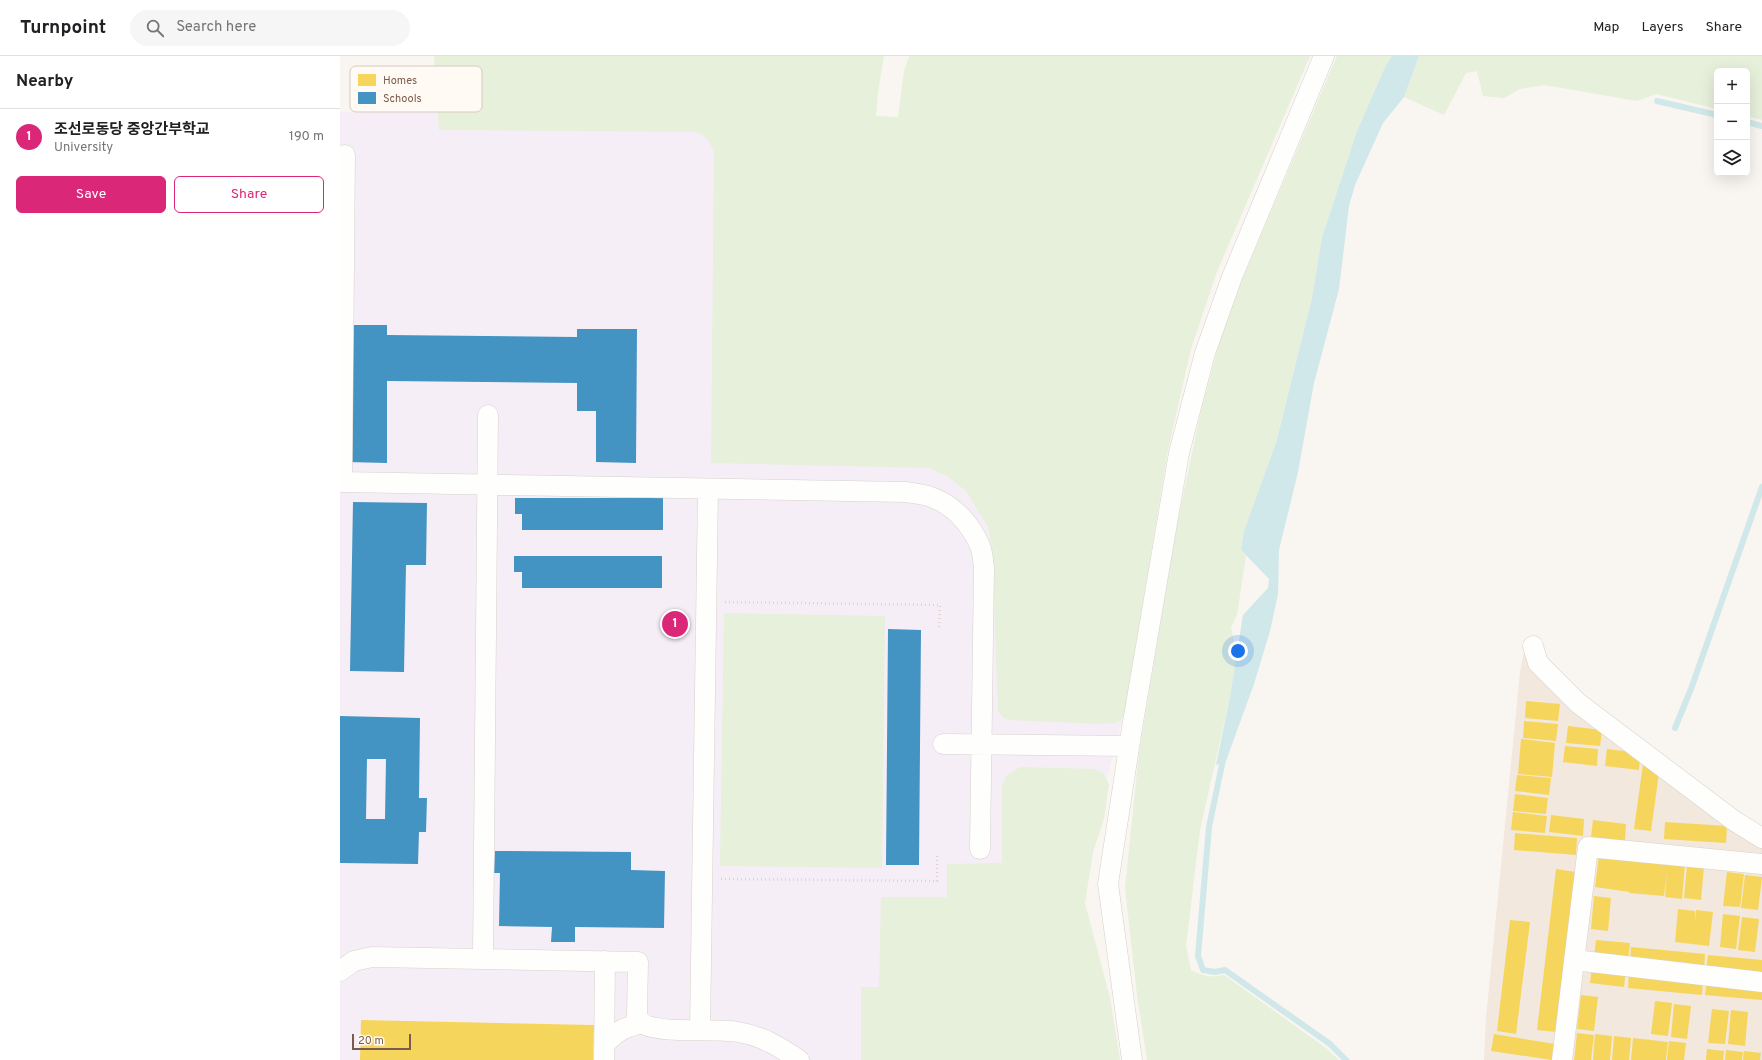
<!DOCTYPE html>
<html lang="en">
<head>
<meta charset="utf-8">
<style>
	body { margin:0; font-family:Overpass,"Noto Sans KR",sans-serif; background:#f6f6f6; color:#202124 }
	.controls { position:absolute; right:12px; top:12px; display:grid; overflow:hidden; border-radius:6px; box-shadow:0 4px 16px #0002 }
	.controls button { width:36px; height:36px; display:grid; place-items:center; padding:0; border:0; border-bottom:1px solid #e0e0e0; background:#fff; color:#202124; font:20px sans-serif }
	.scale { position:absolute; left:12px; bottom:10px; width:59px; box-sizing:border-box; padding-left:4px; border:2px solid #7a5c4d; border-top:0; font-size:11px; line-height:14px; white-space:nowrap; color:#7a5c4d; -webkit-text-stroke:3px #fffaf3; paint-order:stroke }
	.you { position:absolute; left:898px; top:595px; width:14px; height:14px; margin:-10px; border:3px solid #fff; border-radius:50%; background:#1a73e8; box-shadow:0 0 0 6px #1a73e833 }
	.badge { display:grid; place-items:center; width:26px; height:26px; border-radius:50%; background:#db2777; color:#fff; font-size:13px; font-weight:700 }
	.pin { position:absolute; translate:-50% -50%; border:2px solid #fff; box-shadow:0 1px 4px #0006 }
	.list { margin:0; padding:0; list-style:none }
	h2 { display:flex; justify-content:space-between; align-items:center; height:52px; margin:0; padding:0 16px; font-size:17px }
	h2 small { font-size:13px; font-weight:400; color:#757577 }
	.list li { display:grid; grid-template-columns:26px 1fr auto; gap:12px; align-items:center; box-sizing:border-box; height:56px; padding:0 16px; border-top:1px solid #e0e0e0 }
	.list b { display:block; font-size:15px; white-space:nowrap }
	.list p { margin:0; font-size:13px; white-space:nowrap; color:#757577 }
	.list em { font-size:13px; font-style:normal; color:#757577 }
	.actions { display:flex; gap:8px; padding:12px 16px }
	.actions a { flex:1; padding:9px 0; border:1px solid #db2777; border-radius:6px; text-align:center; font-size:14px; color:#db2777 }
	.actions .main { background:#db2777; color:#fff }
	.icon { flex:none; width:22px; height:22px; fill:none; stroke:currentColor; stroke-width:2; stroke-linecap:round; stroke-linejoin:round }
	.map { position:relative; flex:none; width:1422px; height:1004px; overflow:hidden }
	header { display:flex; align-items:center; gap:24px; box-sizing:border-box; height:56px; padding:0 20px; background:#fff; border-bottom:1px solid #e0e0e0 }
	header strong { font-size:19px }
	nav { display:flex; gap:22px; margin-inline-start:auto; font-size:14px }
	.search { width:280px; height:36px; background:#f6f6f6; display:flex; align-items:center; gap:10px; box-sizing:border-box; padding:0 14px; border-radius:22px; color:#757577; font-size:15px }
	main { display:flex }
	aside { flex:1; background:#fff }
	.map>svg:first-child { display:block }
	.residential { fill:#f2e8de }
	.education { fill:#f6eef6 }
	.green { fill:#e7f0db }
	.water { fill:#d0e8ea }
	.homes { fill:#f6d55c }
	.schools { fill:#4393c3; fill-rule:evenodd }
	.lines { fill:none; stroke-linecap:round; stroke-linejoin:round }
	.stream { stroke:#d0e8ea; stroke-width:6 }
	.minor-casing { stroke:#d7d1cb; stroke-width:21 }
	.path { stroke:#dcd5d0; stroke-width:2.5; stroke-dasharray:1 3; stroke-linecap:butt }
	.minor { stroke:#fefefd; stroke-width:20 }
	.key { fill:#fffaf3; stroke:#d7cbc1; stroke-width:1 }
	.key-label { font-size:11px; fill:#7a5c4d }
</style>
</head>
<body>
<header>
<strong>Turnpoint</strong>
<div class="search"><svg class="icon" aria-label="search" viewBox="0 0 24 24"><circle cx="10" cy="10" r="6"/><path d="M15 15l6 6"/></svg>Search here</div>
<nav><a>Map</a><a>Layers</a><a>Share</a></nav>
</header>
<main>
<aside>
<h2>Nearby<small></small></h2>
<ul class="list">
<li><span class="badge">1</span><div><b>조선로동당 중앙간부학교</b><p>University</p></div><em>190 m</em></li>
</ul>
<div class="actions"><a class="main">Save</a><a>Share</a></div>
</aside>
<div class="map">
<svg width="1422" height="1004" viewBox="0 0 1422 1004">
	<rect width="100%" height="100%" fill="#f9f5f0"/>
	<!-- residential -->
	<path class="residential" d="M1186 587 1242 644 1422 772V1004H1144L1146 962 1180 616Z"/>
	<!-- education -->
	<path class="education" d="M248 47 407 59 617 406 785 655 735 842 756 1004H0V56Z"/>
	<!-- green -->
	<path class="green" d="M94 0H544L538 36 536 60 558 61 564 15 569 0H970L876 218 851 293 828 394 785 655 780 665 775 667 760 668 669 664 663 662 658 655 652 493 648 471 626 435 607 420 589 412 371 407 374 95 367 82 356 76 99 74Z
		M997 0H1052L1045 11 1017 75 982 181 972 242 936 387 904 475 901 494 906 500 897 559 891 572 897 598 890 641 860 774 846 890 851 914C863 920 870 922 884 919L986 992 999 1004H807L797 939 785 832 799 697 835 478 861 355 881 281 902 224Z
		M1079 0H1422V64L1407 60V15H1377V53L1316 38 1297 45 1204 29 1180 33 1164 42 1143 40 1137 15 1126 17 1104 59 1064 41Z
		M384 557 545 560 542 812 380 810Z
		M680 711 755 713 763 717 769 728 764 763 753 796 745 847 770 942 780 1004H521V931H539L541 841H607V808L662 807V729L667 719Z"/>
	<!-- water -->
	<path class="water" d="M1052 0H1079L1064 41 1043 67 1015 129 1009 150 999 233 974 327 958 416 939 494 938 538 930 575 914 628 886 705 876 709 890 641 903 559 928 532 929 523 901 494 904 475 936 387 972 242 982 181 1017 75 1045 11Z"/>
	<!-- homes -->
	<path class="homes" d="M1186 645 1220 648 1218 665 1185 662Z
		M1184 665 1218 668 1216 685 1183 682Z
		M1228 670 1262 674 1260 690 1226 687Z
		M1181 683 1215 687 1212 721 1178 718Z
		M1225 690 1258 693 1257 710 1223 706Z
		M1267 693 1300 697 1299 714 1265 710Z
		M1303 708 1320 710 1311 775 1294 773Z
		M1177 719 1211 722 1209 739 1175 735Z
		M1175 738 1208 742 1206 758 1173 755Z
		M1173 756 1207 760 1205 777 1171 774Z
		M1211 759 1244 763 1243 780 1209 776Z
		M1253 764 1286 768 1285 785 1251 781Z
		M1325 766 1387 770 1386 787 1324 783Z
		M1175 777 1237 782 1236 799 1174 794Z
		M1259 798 1345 809 1342 843 1325 841 1327 817 1324 840 1289 837 1290 836 1255 831Z
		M1347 809 1364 811 1361 844 1344 842Z
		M1216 813 1236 816 1217 976 1197 974Z
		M1387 816 1404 818 1400 851 1383 850Z
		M1405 819 1422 821 1418 854 1401 852Z
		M1254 840 1271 842 1268 875 1251 873Z
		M1338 853 1355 855V865L1356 854 1373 856 1369 890 1335 886Z
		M1383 858 1400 860 1396 893 1380 891Z
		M1402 861 1419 863 1415 896 1398 894Z
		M1170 864 1190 866 1176 978 1157 975Z
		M1256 884 1290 887 1288 904 1254 901Z
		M1291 891 1365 898 1364 914 1290 906Z
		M1368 899 1422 904V920L1366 914Z
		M1252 910 1286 914 1284 931 1250 927Z
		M1289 916 1363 924 1362 939 1288 932Z
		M1367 923 1422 929V944L1365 939Z
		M1241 939 1258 941 1254 975 1237 973Z
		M1315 945 1332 947 1328 980 1311 978Z
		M1334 948 1351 950 1347 983 1331 981Z
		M1372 953 1389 955 1385 988 1368 987Z
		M1391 954 1408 956 1405 990 1388 988Z
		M21 964 254 969 253 1004H20Z
		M1237 977 1254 979 1251 1004H1234Z
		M1154 978 1215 988 1212 1004 1151 995Z
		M1255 978 1272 980 1270 1004H1253Z
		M1274 980 1291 982 1289 1004H1272Z
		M1293 982 1328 986 1326 1004H1291Z
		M1329 985 1346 987 1344 1004H1327Z
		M1367 993 1384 995 1383 1004H1366Z
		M1386 994 1403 996 1402 1004H1385Z
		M1404 995 1421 997 1420 1004H1403Z"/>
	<!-- schools -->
	<path class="schools" d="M9 269H47V279L237 281V273H297L296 407 256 406V355H237V327L47 325V407L7 406Z
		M175 442H323V474H182V458H175Z
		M13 446 87 447 86 509H66L64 616 10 615Z
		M174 500H322V532H182V516H174Z
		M548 573 581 574 579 809H546Z
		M0 660 80 662 79 742H87L86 776H79L78 808 0 807ZM27 703H46L45 763H26Z
		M155 795 291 796V814L325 815 324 872 235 871V886H211L212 871 159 870 160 817H154Z"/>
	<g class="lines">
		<!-- stream -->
		<path class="stream" d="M1317 45 1377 59
			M1407 66 1422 70
			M1335 672 1351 633 1422 431
			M884 699 869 771 858 900 863 914 875 916 885 914 990 988 1006 1004"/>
		<defs>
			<path id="minor" d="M5 99 2 426 566 436C573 437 581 438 588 440 612 447 631 468 640 490 643 497 643 505 644 512L640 793
				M1193 590 1198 607 1238 647 1393 764 1422 782
				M603 688 789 690
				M143 902 148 359
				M1234 904 1422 926
				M0 915 14 905 32 901 298 906 297 961C299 963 301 966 303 968 322 978 375 972 398 976 422 980 440 991 459 1004
				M360 974 368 433
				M264 989C277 975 284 971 303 967
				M264 1004 265 905
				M792 1004 768 828 792 672 839 397 865 297 892 221 984 0
				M1222 1004 1248 791 1422 808"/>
		</defs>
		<!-- minor casing -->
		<use href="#minor" class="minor-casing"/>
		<!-- path -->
		<path class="path" d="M385 546 600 549 599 574
			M381 823 597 825V800"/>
		<!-- minor -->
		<use href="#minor" class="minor"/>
	</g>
	<!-- legend -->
	<rect x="10" y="10" width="132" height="46" rx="6" class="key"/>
	<rect x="18" y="18" width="18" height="12" fill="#f6d55c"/>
	<rect x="18" y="36" width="18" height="12" fill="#4393c3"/>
	<g class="key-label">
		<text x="43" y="28">Homes</text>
		<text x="43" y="46">Schools</text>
	</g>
</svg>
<div class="controls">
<button>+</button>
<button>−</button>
<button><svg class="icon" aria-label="layers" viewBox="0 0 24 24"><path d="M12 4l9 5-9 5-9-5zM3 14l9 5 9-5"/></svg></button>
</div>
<div class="scale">20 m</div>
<div class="you"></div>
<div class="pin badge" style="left:335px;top:568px">1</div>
</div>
</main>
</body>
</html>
